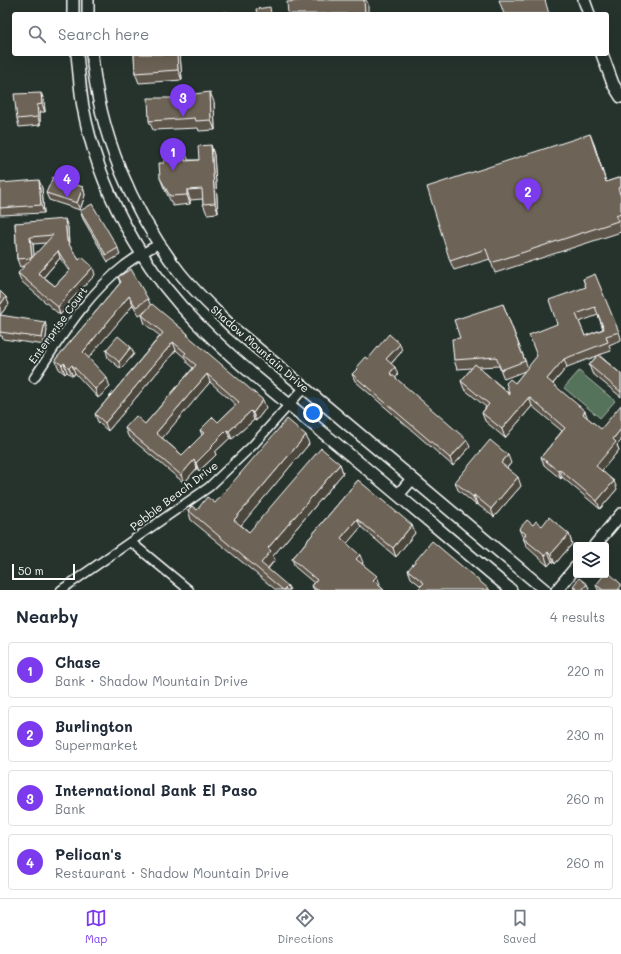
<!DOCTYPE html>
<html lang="en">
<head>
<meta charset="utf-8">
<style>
	body { margin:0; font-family:Mali,sans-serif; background:#f2f2f3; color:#1f2937 }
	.controls { position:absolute; right:12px; bottom:12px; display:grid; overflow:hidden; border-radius:4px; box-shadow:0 4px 16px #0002 }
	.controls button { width:36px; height:36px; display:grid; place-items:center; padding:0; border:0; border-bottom:1px solid #e0e1e3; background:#fff; color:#1f2937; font:20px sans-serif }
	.scale { position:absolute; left:12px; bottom:10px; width:63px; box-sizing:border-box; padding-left:4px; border:2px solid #fff; border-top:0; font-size:11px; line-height:14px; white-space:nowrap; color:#fff; -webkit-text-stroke:3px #26332d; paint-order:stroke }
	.you { position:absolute; left:313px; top:413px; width:14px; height:14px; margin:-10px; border:3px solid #fff; border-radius:50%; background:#1a73e8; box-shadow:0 0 0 6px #1a73e833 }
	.badge { display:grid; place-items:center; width:26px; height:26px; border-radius:50%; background:#7c3aed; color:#fff; font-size:13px; font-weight:700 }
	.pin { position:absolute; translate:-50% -33px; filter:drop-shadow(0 1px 2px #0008) }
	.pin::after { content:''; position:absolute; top:21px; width:14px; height:12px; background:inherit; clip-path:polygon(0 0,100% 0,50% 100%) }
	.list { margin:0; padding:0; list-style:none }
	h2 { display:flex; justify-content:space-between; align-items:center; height:52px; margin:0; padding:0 16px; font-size:17px }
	h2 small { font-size:13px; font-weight:400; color:#747a83 }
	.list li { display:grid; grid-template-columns:26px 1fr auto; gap:12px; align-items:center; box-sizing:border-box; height:56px; margin:0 8px 8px; padding:0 8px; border:1px solid #e0e1e3; border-radius:4px }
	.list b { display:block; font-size:15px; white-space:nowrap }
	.list p { margin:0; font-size:13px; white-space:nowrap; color:#747a83 }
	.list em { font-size:13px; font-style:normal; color:#747a83 }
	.icon { flex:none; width:22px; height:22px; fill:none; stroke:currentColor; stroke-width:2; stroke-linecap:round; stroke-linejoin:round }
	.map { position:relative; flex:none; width:621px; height:590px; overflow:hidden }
	.search { position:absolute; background:#fff; box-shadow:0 4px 16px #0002; left:12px; right:12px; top:12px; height:44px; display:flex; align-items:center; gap:10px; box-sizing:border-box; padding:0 14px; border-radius:4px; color:#747a83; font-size:15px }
	.sheet { height:308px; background:#fff }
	nav { display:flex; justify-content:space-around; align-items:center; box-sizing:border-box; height:56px; border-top:1px solid #e0e1e3; background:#fff; font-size:11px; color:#747a83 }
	nav a { display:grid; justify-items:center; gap:2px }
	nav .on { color:#7c3aed }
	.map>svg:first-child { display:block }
	.green { fill:#54725a; stroke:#aab8ac }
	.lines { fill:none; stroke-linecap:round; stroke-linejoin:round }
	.street-casing { stroke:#fff; stroke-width:11 }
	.secondary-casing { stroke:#fff; stroke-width:14 }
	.street { stroke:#26332d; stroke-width:8 }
	.secondary { stroke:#26332d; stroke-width:11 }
	.wall { fill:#5e564b; stroke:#fff; fill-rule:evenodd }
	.shaded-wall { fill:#4c463d; stroke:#fff }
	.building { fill:#6d6457; stroke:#fff; fill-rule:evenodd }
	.labels { text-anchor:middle; stroke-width:4; stroke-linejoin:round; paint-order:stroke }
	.street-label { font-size:11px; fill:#fff; stroke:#26332d }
</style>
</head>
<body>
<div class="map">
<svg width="621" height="590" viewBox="0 0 621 590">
	<rect width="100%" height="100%" fill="#26332d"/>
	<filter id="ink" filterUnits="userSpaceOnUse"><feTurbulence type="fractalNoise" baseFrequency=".025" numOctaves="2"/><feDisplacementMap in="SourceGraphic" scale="8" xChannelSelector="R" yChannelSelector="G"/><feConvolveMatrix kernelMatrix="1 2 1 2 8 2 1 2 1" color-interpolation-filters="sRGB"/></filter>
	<g filter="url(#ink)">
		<!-- green -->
		<path class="green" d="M579 371 615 401 600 418 564 388Z"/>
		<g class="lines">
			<defs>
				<path id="street" d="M34 378C61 338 86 295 125 265 136 257 147 250 159 244
					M131 542 189 590
					M61 590 209 487 253 445 304 388"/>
				<path id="secondary" d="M73 0V14
					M88 0V14
					M584 0 589 14
					M77 54C79 72 80 90 83 107 98 187 140 266 197 323 237 364 283 399 327 436 389 487 450 539 511 590
					M92 54C99 134 131 210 180 273 196 293 215 310 233 328L545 590
					M602 54 613 84 621 97
					M398 495 412 479
					M595 545 621 514
					M557 590 576 567"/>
			</defs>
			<!-- street casing -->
			<use href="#street" class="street-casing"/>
			<!-- secondary casing -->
			<use href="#secondary" class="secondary-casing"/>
			<!-- street -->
			<use href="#street" class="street"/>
			<!-- secondary -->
			<use href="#secondary" class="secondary"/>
		</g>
		<!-- wall -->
		<path class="wall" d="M134 54H180L182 80 139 83 135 73Z
			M41 93 44 100 45 112H40V125L19 127 17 119Z
			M214 102 215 130 199 131 198 128 153 130 149 121Z
			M594 144 606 182 621 177V225H620L621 228V232L495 273 490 259 454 270 450 261Z
			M211 145 214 155 218 213 207 214 203 204V199L190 200V204L173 206 164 188 160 178 164 163 188 159V160H199Z
			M0 183 42 188 44 213 0 215Z
			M83 187 85 195 80 210 49 200 46 193Z
			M80 211 118 248 120 255 108 262 83 219Z
			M15 223 68 227 69 245 79 260 95 275 69 302V304L60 315 21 281 18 273 25 266 20 267 17 259ZM46 243 34 256 33 244ZM60 258 69 271 55 286 44 277Z
			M118 277 148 299 151 306 188 334V337L266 408 256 421 254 420 232 439 230 438 215 452 216 455 199 471 197 468 184 483 128 436 125 428 145 424 193 368 187 363 185 358 176 350 108 431 98 422 95 414 160 336 145 324 142 315 146 311 139 315 133 305 88 358 110 387 98 398 75 373 73 376 67 372 65 374 59 369 55 360 120 283ZM210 382 236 405 218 422 200 430 202 435 182 455 162 438Z
			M583 279 619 332 621 338V340L609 345 611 351 599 355 621 374V397L592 373 589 365 597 356 567 367 553 384 588 418 617 445 619 450 602 470 617 489 600 509 562 477 561 479 544 465 541 457 562 431 532 406 505 438 485 421 482 413 486 407 464 389 461 381 472 368 457 369 454 360 460 338 503 304 528 368 537 357 557 324 586 287ZM598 315 603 329 585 336 579 322ZM499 366 504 379 525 371 515 383 510 394 478 367Z
			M0 291 9 304 0 315 47 329 45 345 3 339 2 336H0Z
			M106 350 134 354 121 369 108 358Z
			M402 351 391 364 398 375 395 378 470 447 453 466 355 381 352 374 358 368 357 366 368 359Z
			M309 444 241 525 249 532 340 464 343 473 273 556 275 560 268 569 290 590H276L191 520 188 510H197L215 503Z
			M511 463 507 468 521 486 494 517 477 504 476 505 458 490 455 482Z
			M358 480 415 533 396 557 361 527 347 543 363 563 362 564 380 584 379 585 384 590H314L312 586 314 583 295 567 292 559Z
			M533 525 542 526 569 534 572 544 555 564 552 561 548 566 527 547 519 529Z
			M408 570 490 590 421 586 411 578Z
			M587 584 589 589 588 590H574L573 586Z
			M596 585 621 590H598Z"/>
		<!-- shaded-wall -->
		<path class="shaded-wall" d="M364 0H366L368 4V14H365Z
			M177 54H180L182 80 178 70Z
			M210 92 214 102 215 130 211 120Z
			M41 93 44 100 45 112 42 104Z
			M37 105 40 112V125L38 117Z
			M590 134 594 144 609 192 606 182Z
			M211 145 214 155 218 213 215 203Z
			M184 149 188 159 189 170 185 161Z
			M39 180 42 188 44 213 41 205Z
			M83 187 85 195 80 210 77 203Z
			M187 190 190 200V204L187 195Z
			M65 219 68 227 69 249 67 241Z
			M30 237 33 244 35 265 32 258Z
			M58 251 60 258 41 280 38 273Z
			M93 267 95 275 69 302V304L60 315 58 307 66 296Z
			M129 296 133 305 86 361 83 352Z
			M6 297 9 304 0 315V305Z
			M45 322 47 329 45 345 42 338Z
			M173 342 176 350 108 431 105 423Z
			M400 344 402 351 389 366 386 359Z
			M131 347 134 354 121 369 119 362Z
			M564 359 567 367 550 387 547 379Z
			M64 363 67 372 65 374 62 365Z
			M72 365 75 373 73 376 69 368Z
			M395 367 398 375 393 381 390 373Z
			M207 374 210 382 159 442 156 433Z
			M107 378 110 387 98 398 95 389Z
			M529 397 532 406 505 438 502 429Z
			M263 400 266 408 256 421 253 413Z
			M251 411 254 420 232 439 229 431Z
			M585 411 588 419 583 414Z
			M621 429V441L617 445 619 450 599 474 596 466 613 439Z
			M227 430 230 438 215 452 216 455 199 471 196 463 212 445Z
			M306 435 309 444 238 529 234 520Z
			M467 440 470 447 453 466 450 458Z
			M508 455 511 463 504 471 501 463Z
			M194 460 197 468 184 483 181 475Z
			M340 464 343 473 273 556 275 560 264 572 261 563 268 548Z
			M559 469 562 477 561 479 558 471Z
			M518 477 521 486 494 517 491 509Z
			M614 481 617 489 600 509 597 501Z
			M474 495 477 504 476 505 473 497Z
			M357 519 361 527 344 547 341 538Z
			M412 525 415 533 396 557 393 548Z
			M569 534 572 544 555 564 551 554Z
			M548 552 552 561 548 566 545 556Z
			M360 555 363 563 360 568 356 559Z
			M377 576 380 584 376 589 373 580Z
			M587 584 589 589 588 590H582Z
			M288 586 290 590H284Z"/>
		<!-- building -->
		<path class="building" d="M304 0H364L365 14H288L287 2Z
			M499 0H545L549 14H504Z
			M270 7 271 14H257L256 9Z
			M227 12V14H216V13Z
			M134 54H177L178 70 135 73Z
			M210 92 211 120 196 121 195 118 149 121 148 98H194V94Z
			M41 93 42 104 37 105 38 117 17 119 14 94Z
			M590 134 606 182 621 177V187L618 188 621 197V214L616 216 618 221 491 263 486 249 450 261 427 187Z
			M211 145 215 203 203 204 202 189 187 190V195L170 196 160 178 159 163H164L163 150 184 149 185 161 199 160 198 146Z
			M53 177 83 187 77 203 46 193Z
			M39 180 41 205 0 208V183Z
			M92 204 118 248 106 255 80 211Z
			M65 219 67 241 79 260 82 257 93 267 66 296H67L58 307 18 273 53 235 30 237 32 258 17 259 15 223ZM58 251 70 270 55 286 38 273Z
			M131 269 148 299 136 307 129 296 83 352 107 378 95 389 72 365 69 368 64 363 62 365 55 360 121 282 118 277Z
			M595 274 619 332 606 336 608 342 564 359 547 379 585 411 583 414 601 429 621 405V429L613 439 616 442 596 466 614 481 597 501 559 469 558 471 541 457 565 428 529 397 502 429 482 413 489 404 461 381 475 364 510 395 506 383 510 379 515 383 537 356 529 335 557 324 549 300 586 287 583 279ZM595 307 604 329 585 336 576 314Z
			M0 291 6 297 0 305Z
			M152 304 188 334 187 335 263 400 253 413 251 411 229 431 227 430 212 445 213 446 196 463 194 460 181 475 125 428 136 416 145 424 196 365 184 355 186 353 173 342 105 423 95 414 163 333 142 315ZM207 374 239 402 218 422 213 417 200 430 204 433 182 455 156 433Z
			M503 304 525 361 501 370 496 357 454 360 452 339 460 338 454 320Z
			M0 315 45 322 42 338 0 332Z
			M389 334 400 344 386 359 395 367 390 373 467 440 450 458 352 374 358 368 357 366 365 357 368 359Z
			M118 336 131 347 119 362 106 350Z
			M598 355 621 374V392L589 365Z
			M287 419 306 435 234 520 249 532 321 448 340 464 268 548 271 551 261 563 288 586 284 590H283L188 510 192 506 197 510 207 497 215 503Z
			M490 440 508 455 501 463 518 477 491 509 474 495 473 497 455 482Z
			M358 480 412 525 393 548 357 519 341 538 360 555 356 559 377 576 373 580 384 590H317L312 586 317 580 292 559Z
			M549 517 569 534 551 554 548 552 545 556 523 538 526 534 519 529 527 520 533 525 536 521 542 526Z
			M432 541 490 590H417L424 583 408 570Z
			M607 571 621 584V586L618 590H603L596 585 604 575H606V572Z
			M579 578 587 584 582 590H578L573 586Z"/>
	</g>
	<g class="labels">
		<!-- street labels -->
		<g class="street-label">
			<text transform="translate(58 325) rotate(-54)" y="4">Enterprise Court</text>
			<text transform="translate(260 349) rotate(41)" y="4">Shadow Mountain Drive</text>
			<text transform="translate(174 496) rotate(-37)" y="4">Pebble Beach Drive</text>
		</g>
	</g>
</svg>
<div class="controls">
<button><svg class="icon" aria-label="layers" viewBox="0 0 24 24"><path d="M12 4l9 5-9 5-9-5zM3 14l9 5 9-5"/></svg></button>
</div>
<div class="scale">50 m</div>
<div class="you"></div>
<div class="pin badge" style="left:173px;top:171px">1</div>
<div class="pin badge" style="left:528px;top:211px">2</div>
<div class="pin badge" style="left:183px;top:117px">3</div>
<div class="pin badge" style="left:67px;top:198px">4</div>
<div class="search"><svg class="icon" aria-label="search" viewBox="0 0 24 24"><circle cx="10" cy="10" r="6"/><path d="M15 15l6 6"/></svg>Search here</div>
</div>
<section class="sheet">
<h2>Nearby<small>4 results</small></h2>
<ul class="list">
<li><span class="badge">1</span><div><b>Chase</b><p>Bank · Shadow Mountain Drive</p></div><em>220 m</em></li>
<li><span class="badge">2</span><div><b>Burlington</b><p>Supermarket</p></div><em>230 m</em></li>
<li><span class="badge">3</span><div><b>International Bank El Paso</b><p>Bank</p></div><em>260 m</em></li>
<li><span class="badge">4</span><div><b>Pelican's</b><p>Restaurant · Shadow Mountain Drive</p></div><em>260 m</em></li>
</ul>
</section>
<nav>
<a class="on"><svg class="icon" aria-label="map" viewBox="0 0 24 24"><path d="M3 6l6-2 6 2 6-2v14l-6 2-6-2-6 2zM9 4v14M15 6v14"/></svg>Map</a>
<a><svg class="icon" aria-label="directions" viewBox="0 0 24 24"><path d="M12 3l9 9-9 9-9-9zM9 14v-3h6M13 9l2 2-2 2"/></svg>Directions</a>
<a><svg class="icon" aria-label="saved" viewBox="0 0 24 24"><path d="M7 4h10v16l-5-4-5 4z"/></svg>Saved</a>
</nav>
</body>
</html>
